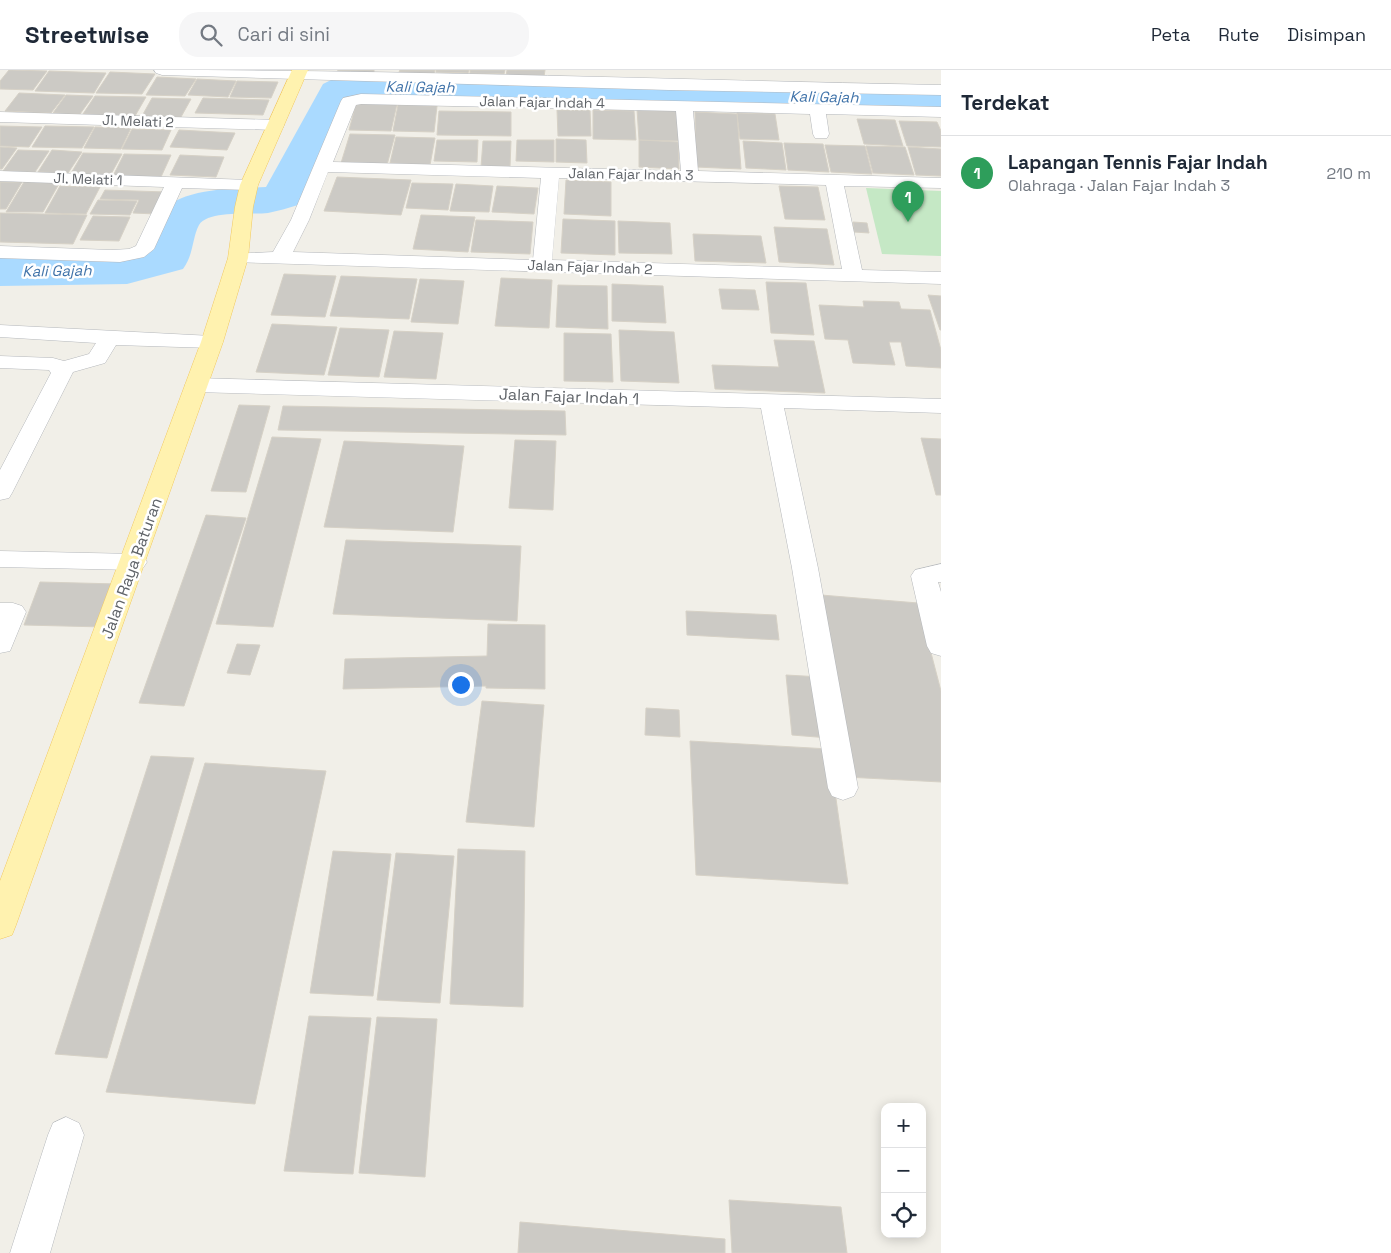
<!DOCTYPE html>
<html lang="id">
<head>
<meta charset="utf-8">
<style>
	body { margin:0; font-family:"Space Grotesk",sans-serif; background:#f6f6f7; color:#1f2937 }
	.controls { position:absolute; right:15px; bottom:15px; display:grid; overflow:hidden; border-radius:10px; box-shadow:0 2px 12px #0003 }
	.controls button { width:45px; height:45px; display:grid; place-items:center; padding:0; border:0; border-bottom:1px solid #e0e1e3; background:#fff; color:#1f2937; font:25px sans-serif }
	.you { position:absolute; left:460px; top:614px; width:18px; height:18px; margin:-12px; border:4px solid #fff; border-radius:50%; background:#1a73e8; box-shadow:0 0 0 8px #1a73e833 }
	.badge { display:grid; place-items:center; width:32px; height:32px; border-radius:50%; background:#d93025; color:#fff; font-size:16px; font-weight:700 }
	.pin { position:absolute; translate:-50% -41px; filter:drop-shadow(0 1px 2px #0008) }
	.pin::after { content:''; position:absolute; top:26px; width:18px; height:15px; background:inherit; clip-path:polygon(0 0,100% 0,50% 100%) }
	.list { margin:0; padding:0; list-style:none }
	h2 { display:flex; justify-content:space-between; align-items:center; height:65px; margin:0; padding:0 20px; font-size:21px }
	h2 small { font-size:16px; font-weight:400; color:#747a83 }
	.list li { display:grid; grid-template-columns:32px 1fr auto; gap:15px; align-items:center; box-sizing:border-box; height:75px; padding:0 20px; border-top:1px solid #e0e1e3 }
	.list b { display:block; font-size:19px; white-space:nowrap }
	.list p { margin:0; font-size:16px; white-space:nowrap; color:#747a83 }
	.list em { font-size:16px; font-style:normal; color:#747a83 }
	.icon { flex:none; width:28px; height:28px; fill:none; stroke:currentColor; stroke-width:2; stroke-linecap:round; stroke-linejoin:round }
	.map { position:relative; flex:none; width:941px; height:1183px; overflow:hidden }
	header { display:flex; align-items:center; gap:30px; box-sizing:border-box; height:70px; padding:0 25px; background:#fff; border-bottom:1px solid #e0e1e3 }
	header strong { font-size:24px }
	nav { display:flex; gap:28px; margin-inline-start:auto; font-size:18px }
	.search { width:350px; height:45px; background:#f6f6f7; display:flex; align-items:center; gap:12px; box-sizing:border-box; padding:0 18px; border-radius:20px; color:#747a83; font-size:19px }
	main { display:flex }
	aside { flex:1; background:#fff }
	.map>svg:first-child { display:block }
	.green { fill:#c5e8c5 }
	.lines { fill:none; stroke-linecap:round; stroke-linejoin:round }
	.river { fill:#aadaff; fill-rule:evenodd }
	.building { fill:#cccac5; stroke:#d6d1c6 }
	.minor-casing { stroke:#b5b8bc; stroke-width:1 }
	.major-casing { stroke:#f2c960; stroke-width:1 }
	.minor { fill:#fff; fill-rule:evenodd }
	.major { fill:#fff2af; fill-rule:evenodd }
	.labels { text-anchor:middle; stroke-width:5; stroke-linejoin:round; paint-order:stroke }
	.far-street-label { font-size:14px; fill:#5f6368; stroke:#fff }
	.far-water-label { font-size:15px; font-style:italic; fill:#4174aa; stroke:#fff }
	.street-label { font-size:16px; fill:#5f6368; stroke:#fff }
</style>
</head>
<body>
<header>
<strong>Streetwise</strong>
<div class="search"><svg class="icon" aria-label="search" viewBox="0 0 24 24"><circle cx="10" cy="10" r="6"/><path d="M15 15l6 6"/></svg>Cari di sini</div>
<nav><a>Peta</a><a>Rute</a><a>Disimpan</a></nav>
</header>
<main>
<div class="map">
<svg width="941" height="1183" viewBox="0 0 941 1183">
	<rect width="100%" height="100%" fill="#f1efe8"/>
	<!-- green -->
	<path class="green" d="M866 118 941 121V186L882 184Z"/>
	<g class="lines">
		<!-- river -->
		<path class="river" d="M350 4 756 15 941 18V42L756 39 356 27 352 29 305 126 298 135C288 138 278 141 268 143 252 145 208 140 199 155 192 168 194 184 183 199L127 214 0 216V188L126 186 147 180C151 167 154 152 163 141 181 118 239 118 266 117L323 14 337 7Z"/>
	</g>
	<!-- building -->
	<path class="building" d="M9 0H12L47 1 33 20 0 19V11Z
		M338 0H374V4L337 3Z
		M400 0H435L434 3 399 2Z
		M436 0H469L468 3 436 2Z
		M470 0H505L504 4 470 3Z
		M507 0H545L544 7 506 6Z
		M49 1 106 3 94 23 35 21Z
		M110 2 155 4 142 24 96 23Z
		M157 7 196 9 185 26 146 25Z
		M197 9 236 11 228 27 188 25Z
		M237 11 278 12 271 28 230 27Z
		M19 23 65 25 51 43 5 41Z
		M66 25 93 26 80 44 53 43Z
		M95 26 146 27 135 46 83 44Z
		M152 28 191 29 181 47 142 46Z
		M203 28 269 30 263 45 195 43Z
		M356 34H397L391 61 349 60Z
		M398 35 437 36 434 62 393 61Z
		M637 39 679 40 680 71 639 70Z
		M557 40H590L591 66H558Z
		M593 40 634 41 636 70 593 69Z
		M439 41 511 42V66L437 65Z
		M695 42 737 44 741 99 696 97Z
		M737 43 775 44 779 70 740 69Z
		M857 49 895 50 903 76 864 74Z
		M899 51 937 52 941 61V77L907 76Z
		M0 56 42 57 29 77 0 76Z
		M45 56 94 57 82 78 32 77Z
		M95 57 131 58 121 79 84 78Z
		M132 59 171 60 162 80 122 79Z
		M179 60 235 63 227 80 170 77Z
		M350 64 395 65 387 95 341 93Z
		M396 67 435 68 430 95 390 93Z
		M556 69 586 70 587 93 556 92Z
		M437 70H478L477 92 434 91Z
		M517 70H554V92L516 91Z
		M639 70 678 72 679 99 639 97Z
		M483 71H511L510 97H481Z
		M743 71 782 73 786 100 746 98Z
		M784 73 823 74 829 102 788 100Z
		M825 75 865 76 872 104 831 102Z
		M866 76 905 77 914 105 873 103Z
		M0 77 17 78 2 99H0Z
		M908 77 941 79V106L916 105Z
		M18 80 49 81 35 102 3 101Z
		M52 80 82 82 68 103 38 102Z
		M83 83 122 84 110 106 70 105Z
		M124 84 171 85 161 107 113 106Z
		M180 85 224 87 216 107 170 105Z
		M337 107 411 110 401 145 324 141Z
		M566 110 611 112V146L564 144Z
		M0 112H22L6 139H0Z
		M24 112H60L43 142H6Z
		M412 113 453 114 448 140 406 138Z
		M456 114 493 116 489 142 450 141Z
		M60 116 100 117 86 144 45 143Z
		M497 116 538 118 534 144 492 142Z
		M779 116 818 117 825 150 785 149Z
		M105 120 166 122 156 144 133 143 139 130 100 129Z
		M98 130 137 131 130 145 90 144Z
		M0 143 87 145 73 174 0 172Z
		M421 145 475 147 468 182 413 179Z
		M93 146 130 147 119 171 80 170Z
		M563 149 615 151V185L561 183Z
		M476 150 533 152 530 184 471 182Z
		M618 151 670 153 672 184 619 183Z
		M853 152 867 153 869 163 854 162Z
		M774 157 827 159 834 195 779 192Z
		M693 164 761 166 766 193 695 191Z
		M284 204 336 206 325 247 271 245Z
		M341 206 417 209 409 249 330 246Z
		M501 208 552 210 549 258 495 256Z
		M420 209 464 211 458 254 411 252Z
		M766 212 806 213 814 265 771 263Z
		M612 214 663 216 666 253 612 251Z
		M558 215 607 216 608 259 556 257Z
		M719 219 755 220 759 240 722 239Z
		M928 225 941 226V260H940Z
		M863 231 899 232 901 239 930 240 941 280V298L906 296 901 272H889L895 295 853 293 848 270 825 269 819 235 864 237Z
		M272 254 337 257 324 305 256 302Z
		M340 258 389 260 379 307 328 305Z
		M619 260 674 262 679 313 621 311Z
		M394 261 443 263 436 309 384 307Z
		M564 263 611 264 613 312 564 311Z
		M774 270 814 271 825 323 715 319 712 295 779 297Z
		M239 335 270 336 246 422 211 421Z
		M283 336 565 341 566 365 278 360Z
		M272 367 321 369 273 557 216 554Z
		M921 368 941 369V425H936Z
		M515 370 556 371 553 440 509 438Z
		M344 371 464 376 453 462 324 457Z
		M206 445 246 448 184 636 139 633Z
		M346 470 521 476 517 551 333 544Z
		M40 512 118 514 104 557 24 555Z
		M821 525 918 533 941 621V712L846 707Z
		M686 541 776 545 779 570 687 565Z
		M488 554 545 555V619L486 618V616L343 619 345 589 487 586Z
		M237 574 260 575 250 605 227 603Z
		M786 605 821 607 829 668 792 665Z
		M482 631 544 635 534 757 466 752Z
		M646 638 679 640 680 667 645 665Z
		M690 671 829 679 848 814 696 805Z
		M151 686 194 688 107 988 55 984Z
		M205 693 326 701 255 1034 106 1022Z
		M458 779 525 781 523 937 450 934Z
		M333 781 391 784 373 926 310 923Z
		M396 783 454 786 440 933 377 930Z
		M309 946 371 948 353 1104 284 1101Z
		M377 947 437 949 425 1107 359 1103Z
		M729 1130 841 1137 847 1183H732Z
		M520 1152 725 1169V1183H518Z"/>
	<g class="lines">
		<defs>
			<path id="minor" d="M154 0C416 0 679 10 941 15V25L669 20 162 5 156 3Z
				M361 24 941 37V47L826 44 829 64 827 68H815L813 64 810 44 693 41 698 101 941 108V118L844 116 862 200 941 202V214L231 192 228 188 231 184 273 182 291 150 341 31 343 28ZM361 34 676 41 681 101 333 92 356 35ZM328 102 541 108 533 190 293 182 309 150ZM559 108 826 115 842 199 552 190Z
				M0 42 276 50 282 51 284 55 282 59 276 60 0 52Z
				M0 101 249 110 255 111 258 115 255 119 249 120 182 118 154 179 144 187 120 192 0 188V176L112 180 129 179 136 176 164 117 0 111Z
				M0 255 212 266 219 268 223 272 219 276 212 278 116 275 105 293 73 302 12 423 9 428 0 430V400L51 303 49 300 0 298V286L53 288 64 291 89 284 96 273 0 267Z
				M196 308 941 329V343L784 338 818 498 858 718 854 726 843 730 832 726 828 718 792 498 761 338 196 322 188 320 185 315 188 310Z
				M0 481 134 484 143 486 147 492 143 498 134 500 0 497Z
				M941 494V512H938L941 522V586L931 583 927 576 911 506 915 500Z
				M0 533H13L22 536 26 542 10 581 0 583Z
				M66 1047 79 1053 84 1065 50 1183H10L48 1065 53 1053Z"/>
			<path id="major" d="M292 0H308L258 115 253 137 248 188 223 272 16 855 12 865 0 869V811L201 272 228 188 235 137 240 115Z"/>
		</defs>
		<!-- minor casing -->
		<use href="#minor" class="minor-casing"/>
		<!-- major casing -->
		<use href="#major" class="major-casing"/>
		<!-- minor -->
		<use href="#minor" class="minor"/>
		<!-- major -->
		<use href="#major" class="major"/>
	</g>
	<g class="labels">
		<!-- far-street labels -->
		<g class="far-street-label">
			<text transform="translate(542 32) rotate(1)" y="5">Jalan Fajar Indah 4</text>
			<text transform="translate(138 51) rotate(2)" y="5">Jl. Melati 2</text>
			<text transform="translate(631 104) rotate(1)" y="5">Jalan Fajar Indah 3</text>
			<text transform="translate(88 109) rotate(2)" y="5">Jl. Melati 1</text>
			<text transform="translate(590 197) rotate(2)" y="5">Jalan Fajar Indah 2</text>
		</g>
		<!-- far-water labels -->
		<g class="far-water-label">
			<text transform="translate(420 17) rotate(1)" y="5">Kali Gajah</text>
			<text transform="translate(824 27) rotate(1)" y="5">Kali Gajah</text>
			<text transform="translate(57 201) rotate(-1)" y="5">Kali Gajah</text>
		</g>
		<!-- street labels -->
		<g class="street-label">
			<text transform="translate(569 326) rotate(2)" y="6">Jalan Fajar Indah 1</text>
			<text transform="translate(131 498) rotate(-70)" y="6">Jalan Raya Baturan</text>
		</g>
	</g>
</svg>
<div class="controls">
<button>+</button>
<button>−</button>
<button><svg class="icon" aria-label="locate" viewBox="0 0 24 24"><circle cx="12" cy="12" r="6"/><path d="M12 2v4M12 18v4M2 12h4M18 12h4"/></svg></button>
</div>
<div class="you"></div>
<div class="pin badge" style="left:908px;top:152px;background:#2e9e5b">1</div>
</div>
<aside>
<h2>Terdekat<small></small></h2>
<ul class="list">
<li><span class="badge" style="background:#2e9e5b">1</span><div><b>Lapangan Tennis Fajar Indah</b><p>Olahraga · Jalan Fajar Indah 3</p></div><em>210 m</em></li>
</ul>
</aside>
</main>
</body>
</html>
